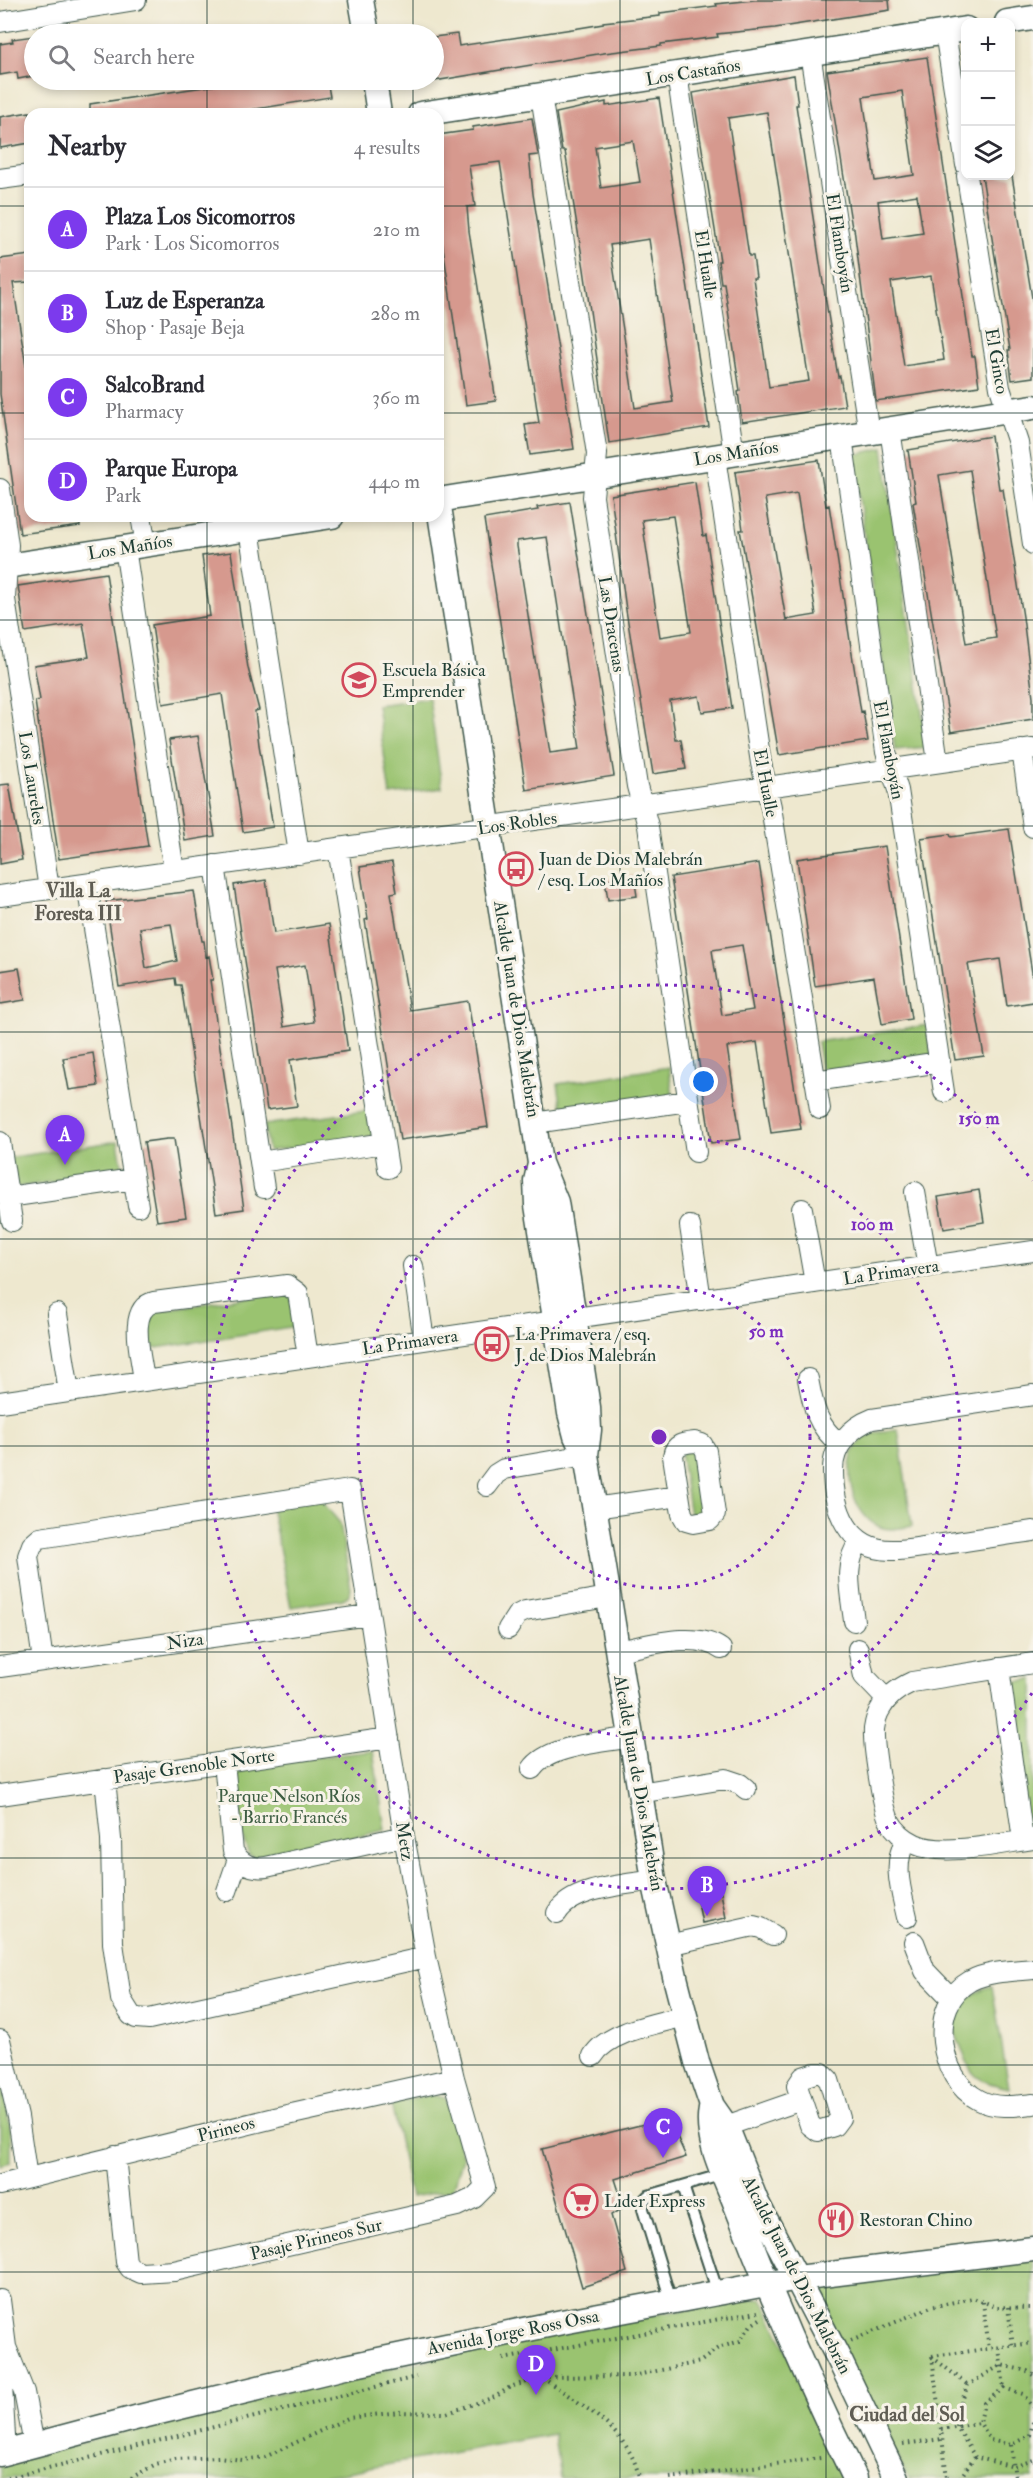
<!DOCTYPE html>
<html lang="en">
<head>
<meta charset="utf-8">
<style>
	body { margin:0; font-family:"IM FELL Double Pica",serif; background:#f7f7f7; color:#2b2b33 }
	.controls { position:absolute; right:18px; top:18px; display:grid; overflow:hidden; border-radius:12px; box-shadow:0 3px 9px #0003 }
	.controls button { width:54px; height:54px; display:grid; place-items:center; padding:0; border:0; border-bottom:2px solid #e1e1e2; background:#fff; color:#2b2b33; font:30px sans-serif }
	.you { position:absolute; left:704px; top:1082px; width:21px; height:21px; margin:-15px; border:4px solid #fff; border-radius:50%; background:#1a73e8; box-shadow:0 0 0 9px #1a73e833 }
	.badge { display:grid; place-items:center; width:39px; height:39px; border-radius:50%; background:#7c3aed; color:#fff; font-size:20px; font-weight:700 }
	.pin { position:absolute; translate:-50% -50px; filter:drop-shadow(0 2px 3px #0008) }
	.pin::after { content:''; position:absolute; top:32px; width:21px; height:18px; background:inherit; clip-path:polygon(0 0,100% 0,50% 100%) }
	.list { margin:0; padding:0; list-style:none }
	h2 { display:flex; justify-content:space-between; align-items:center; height:78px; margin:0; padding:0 24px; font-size:26px }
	h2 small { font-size:20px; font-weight:400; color:#7c7c81 }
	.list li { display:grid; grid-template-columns:39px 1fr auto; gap:18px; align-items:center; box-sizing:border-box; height:84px; padding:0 24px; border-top:2px solid #e1e1e2 }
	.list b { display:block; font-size:22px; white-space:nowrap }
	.list p { margin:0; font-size:20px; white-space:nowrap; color:#7c7c81 }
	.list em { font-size:20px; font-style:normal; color:#7c7c81 }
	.icon { flex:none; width:33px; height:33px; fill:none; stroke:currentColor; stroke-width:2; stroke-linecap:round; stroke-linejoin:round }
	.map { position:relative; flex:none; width:1033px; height:2478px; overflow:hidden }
	.search { position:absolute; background:#fff; box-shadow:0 3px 9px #0003; left:24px; top:24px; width:420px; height:66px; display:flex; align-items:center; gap:15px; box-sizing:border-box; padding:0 21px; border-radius:33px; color:#7c7c81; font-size:22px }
	.panel { position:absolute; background:#fff; box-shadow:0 3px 9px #0003; left:24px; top:108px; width:420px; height:414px; border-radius:18px }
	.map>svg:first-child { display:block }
	.green { fill:#9ac36f; stroke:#5c8052; stroke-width:1.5 }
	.building { fill:#d6998e; fill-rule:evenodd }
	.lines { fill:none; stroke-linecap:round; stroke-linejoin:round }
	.service-casing { stroke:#3e574b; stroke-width:14 }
	.minor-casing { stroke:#3e574b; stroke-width:22 }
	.tertiary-casing { stroke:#3e574b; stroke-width:27 }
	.path { stroke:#3e574b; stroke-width:4; stroke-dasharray:1.5 4.5; stroke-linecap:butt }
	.service { stroke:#fff; stroke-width:10 }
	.minor { stroke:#fff; stroke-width:20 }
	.tertiary { stroke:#fff; stroke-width:24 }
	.grid { fill:none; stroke:#1f3d34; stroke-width:1.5; stroke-opacity:0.55 }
	.ring { fill:none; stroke:#7b2cbf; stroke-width:3; stroke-dasharray:3 6 }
	.labels { text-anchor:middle; stroke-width:6; stroke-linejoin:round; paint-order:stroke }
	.street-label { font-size:18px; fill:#1f3d34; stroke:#f7f3e8 }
	.poi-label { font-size:18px; fill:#1f3d34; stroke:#f7f3e8; text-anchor:start }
	.park-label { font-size:18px; fill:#3e5e43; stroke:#f7f3e8 }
	.neighbourhood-label { font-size:20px; font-weight:bold; fill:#5f5d54; stroke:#f7f3e8 }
	.centre { fill:#7b2cbf; stroke:#f7f3e8; stroke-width:3 }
	.ring-label { font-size:18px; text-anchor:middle; font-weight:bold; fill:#7b2cbf; stroke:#f7f3e8; stroke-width:6; stroke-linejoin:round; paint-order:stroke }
</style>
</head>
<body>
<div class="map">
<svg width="1033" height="2478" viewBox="0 0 1033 2478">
	<rect width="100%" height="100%" fill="#f7f3e8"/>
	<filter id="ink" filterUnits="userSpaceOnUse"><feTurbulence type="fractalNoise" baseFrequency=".0167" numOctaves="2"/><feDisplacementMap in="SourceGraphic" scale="12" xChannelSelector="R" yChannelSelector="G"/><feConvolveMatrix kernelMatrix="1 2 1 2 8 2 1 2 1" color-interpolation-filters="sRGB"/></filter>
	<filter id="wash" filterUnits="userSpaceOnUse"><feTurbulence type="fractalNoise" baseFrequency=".008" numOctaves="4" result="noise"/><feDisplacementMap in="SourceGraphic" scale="24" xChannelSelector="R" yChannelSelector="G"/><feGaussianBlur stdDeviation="1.35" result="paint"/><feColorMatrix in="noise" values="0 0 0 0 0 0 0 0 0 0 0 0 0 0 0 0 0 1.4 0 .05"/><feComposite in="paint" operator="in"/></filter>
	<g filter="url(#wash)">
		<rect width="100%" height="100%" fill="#eee8cf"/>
		<!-- green -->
		<path class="green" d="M883 448 927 747 895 750 853 455Z
			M429 698 442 788 390 795 377 705Z
			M927 1025 932 1055 822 1072 817 1042Z
			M669 1067 673 1097 563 1114 558 1084Z
			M373 1110 377 1136 268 1151 264 1125Z
			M118 1141 123 1171 12 1188 8 1158Z
			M279 1292 291 1295 297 1326 150 1349 146 1321 149 1312Z
			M898 1429 912 1526C900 1528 891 1531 880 1527 852 1516 840 1465 859 1443 869 1432 884 1431 898 1429Z
			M700 1449 710 1512 690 1515 680 1452Z
			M319 1498 340 1523 351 1589 348 1596 343 1599 291 1607 271 1507Z
			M1033 1679V1832H1027L1007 1683Z
			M373 1751 385 1830 267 1859H258L249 1855 242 1836 237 1766Z
			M992 1986 1009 2088C997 2085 983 2083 974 2074 968 2068 965 2058 962 2049 960 2044 956 2037 955 2032 952 2008 971 1991 992 1986Z
			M0 2069 11 2133V2162L0 2165Z
			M431 2095 445 2098 463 2158 452 2190 411 2197 391 2104Z
			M1033 2257V2478H908L813 2290Z
			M762 2298 846 2478H560L554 2434 315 2478H0V2465L202 2410 570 2328Z"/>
		<g id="blocks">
			<!-- building -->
			<path class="building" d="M755 0H889L890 10 775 28 717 34 718 37 661 44V46L604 53 434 81V37L457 34 459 46 579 28 603 24V22L660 16V13L717 6 716 4Z
				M34 36V76L18 79 17 72 0 75V44L13 42 12 39Z
				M927 57 972 356H975L979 386 876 401 854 228H852L827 71ZM902 91 914 175 875 181 863 97ZM917 195 923 233 883 239 878 201ZM931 276 944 360 904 366 891 282Z
				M794 75 798 105H796L821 270 838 377 840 376 845 406 742 422 738 392 740 391 724 283H721L718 261H720L693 93ZM767 112 809 381 769 387 753 278H756L753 256H749L728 118Z
				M251 80H279L280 85 327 80 330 97 225 114H90V104Z
				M659 98 709 427 609 443 584 269 565 151H562L556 113 606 102V106ZM633 141 640 182 601 188 595 147ZM649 239 673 402 635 408 610 245Z
				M30 112V143L0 148V117Z
				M532 118 538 155 529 156 533 194 574 449 530 455 525 425 539 423 500 162 469 166 475 206 467 207 469 231 496 401 466 405 438 213V135L473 130V127Z
				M982 176H1012L1033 304V377L1012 380 1008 350H1010Z
				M30 255V282L13 283 30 392V516H80V526L20 534 0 394V259Z
				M991 436 999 489H1003L1023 617 1033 697V719L951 732 913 503 916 502 908 450ZM970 470 996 638 966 643 939 475Z
				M819 460 826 506 829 505 861 712 863 711 868 741 779 755 743 546 740 530H743L735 472ZM797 493 816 615 786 620 765 498Z
				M695 482 703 536 706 535 732 708 702 712 699 696 670 701 676 740H681L686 769 653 774 626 610 611 495ZM673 516 691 632 660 637 642 520Z
				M570 502 614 776 526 790 484 519 538 510 537 507ZM547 537 580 749 550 753 517 546V541Z
				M231 552 248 668 259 710 255 711 259 745 273 827 243 832 222 694 163 704 152 625 210 616 202 556Z
				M106 573 148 846 59 859 35 701 40 700 34 665 89 657 83 623 25 632 18 586Z
				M198 736 215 836 185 841 169 740Z
				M9 784 22 860 0 864V785Z
				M1009 829 1033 979V1002L1007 1006 1000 959 968 964 984 1056 955 1060 921 838 950 834 951 837Z
				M885 846 911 1019 882 1024 874 977 815 986 797 859Z
				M392 862 397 892 391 893 410 1010 468 1001 488 1127 400 1140 365 920 368 919 360 867Z
				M759 863 801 1129 771 1133 757 1042 727 1047 741 1139 711 1143 671 877ZM742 945 753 1010 722 1015 712 950Z
				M634 876 637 896 608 900 605 880Z
				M266 880 274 933 329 924 348 1051 290 1060 297 1106 267 1110 234 885ZM305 965 314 1022 284 1027 275 970Z
				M194 891 202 941H204L206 957 209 956 213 980H210L244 1209 216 1213 181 985H176L175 978 119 987 106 901ZM171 924 177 961 146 968 140 928Z
				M19 968 25 1000 0 1004V971Z
				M93 1053 98 1086 69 1090 63 1058Z
				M167 1139H174L186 1217 157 1221 144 1142Z
				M979 1190 984 1222 944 1229 938 1197Z
				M717 1873 726 1918 702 1923 693 1878Z
				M669 2118 686 2157 615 2179 624 2207 611 2215 627 2272 582 2287 542 2149Z"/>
		</g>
	</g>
	<g filter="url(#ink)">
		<use href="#blocks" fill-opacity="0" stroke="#3e574b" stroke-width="1.5"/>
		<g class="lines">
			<defs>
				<path id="service" d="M683 2186 718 2293
					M671 2301 643 2209V2201L648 2196 724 2174"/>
				<path id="minor" d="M0 22 136 0
					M945 32 966 165
					M810 53 869 433
					M677 74 734 454
					M541 95 597 454 593 497 637 786 648 826 696 1152
					M967 176 1000 388 1018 443 1033 544
					M0 179 30 175
					M890 429 938 762
					M842 437 886 752 898 790 944 1092
					M715 457 761 763 771 807 820 1109
					M0 489 8 545 5 599 49 889
					M141 516 146 545
					M249 529 299 854
					M125 548 174 871
					M1022 750 1033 827
					M338 848 388 1168
					M215 865 264 1188
					M87 884 138 1206
					M0 896 1033 749
					M815 1081 940 1062
					M534 1123 688 1101
					M0 1142 12 1221
					M260 1162 384 1143
					M915 1192 928 1267
					M8 1197 133 1179
					M802 1209 815 1283
					M690 1226 701 1300
					M413 1266 424 1340
					M57 1314 69 1392
					M808 1379C813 1406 817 1427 840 1444
					M144 1381C142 1359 126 1309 154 1302L287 1285 298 1293 308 1357
					M1033 1395 872 1419C851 1427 833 1446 833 1470 833 1508 847 1551 893 1550 909 1550 926 1546 943 1544 973 1540 1003 1535 1033 1531
					M0 1402 1033 1251
					M695 1442 702 1444 706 1451 715 1514 710 1520 693 1523 686 1521 682 1514 673 1456C675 1443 685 1443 695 1442Z
					M487 1486 496 1474 504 1469 586 1455
					M594 1508 679 1496
					M854 1621C851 1594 842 1564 860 1541
					M508 1629 517 1615 525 1611 608 1597
					M858 1649 864 1676 886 1699
					M617 1651C646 1646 696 1630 721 1649
					M43 1661 28 1556 32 1545 40 1538 350 1490 404 1836 426 1957 454 2078 485 2187 474 2198 457 2206 174 2271 141 2273 130 2268 126 2262 115 2156
					M1033 1663 912 1682C899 1688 888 1695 881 1708 877 1714 875 1722 874 1729 873 1746 882 1804 889 1820 895 1831 904 1839 915 1844 943 1857 1002 1843 1033 1839
					M0 1667 369 1615
					M999 1668 1023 1840
					M224 1762 233 1851C241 1864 251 1869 266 1867L404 1836
					M532 1769C548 1745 602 1743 630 1737
					M105 1779 111 1839 113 1943 121 1999 131 2015 136 2018 149 2019 426 1957
					M639 1793 725 1779 740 1784 746 1789
					M0 1795 389 1738
					M906 1839C892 1865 901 1890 907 1917
					M227 1891 238 1859
					M557 1913C573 1887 626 1885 654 1880
					M914 1942 925 1971 951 1998
					M668 1945 753 1926 761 1928 773 1935
					M1033 1969C1013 1971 989 1971 970 1981 927 2005 938 2079 979 2100 996 2109 1015 2106 1033 2104
					M0 2040 18 2117 27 2178
					M593 2056C608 2031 657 2024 685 2016
					M815 2073H822L829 2080 840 2118 834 2126 818 2131 810 2125 797 2086 803 2077Z
					M726 2126 801 2100
					M0 2185 274 2118 454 2078
					M0 2300 6 2347 2 2385 6 2452
					M6 2347 24 2392 34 2445"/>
				<path id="tertiary" d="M361 0 367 34
					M1007 22 1033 18
					M374 80 379 114
					M420 114 966 29
					M438 500 540 1163 556 1202 588 1407 589 1430 586 1455 654 1880 676 1981 697 2062 712 2106 726 2126 756 2201 840 2361 896 2478
					M438 500 1033 407
					M0 567 332 516
					M540 1164 536 1181 537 1205 570 1413 576 1436 584 1453
					M711 2109C705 2140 725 2176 736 2205 772 2298 811 2389 855 2478
					M0 2454 139 2417 345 2367 562 2322 798 2278 1033 2249"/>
			</defs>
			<!-- service casing -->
			<use href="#service" class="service-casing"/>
			<!-- minor casing -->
			<use href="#minor" class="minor-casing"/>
			<!-- tertiary casing -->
			<use href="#tertiary" class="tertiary-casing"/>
			<!-- path -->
			<path class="path" d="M983 2302 989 2349
				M1008 2307 1013 2346
				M851 2341 931 2307 973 2298 997 2307 1033 2308
				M999 2348 1004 2388
				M932 2356 947 2478
				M932 2356 1033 2343
				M932 2357 968 2385
				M503 2359 758 2312
				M1033 2375 1027 2371 1001 2365 968 2385 960 2406 957 2427 975 2457 1014 2467 1033 2460
				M543 2378C579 2404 631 2430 639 2478
				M1004 2388 984 2403 980 2423 990 2440 1011 2445 1030 2435 1033 2422
				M1004 2388 1023 2394 1033 2407
				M892 2420 938 2412
				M941 2429 980 2423
				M903 2444 942 2439
				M1011 2445 1015 2478
				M8 2478 416 2377
				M131 2478 156 2464 176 2459 219 2457 242 2460 265 2457 348 2418 399 2412 447 2413 495 2397 510 2387 543 2377 632 2376 700 2362 718 2348 740 2341 751 2325 760 2319
				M670 2478 821 2458
				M960 2478 975 2457"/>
			<!-- service -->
			<use href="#service" class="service"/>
			<!-- minor -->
			<use href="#minor" class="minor"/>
			<!-- tertiary -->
			<use href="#tertiary" class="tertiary"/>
		</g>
	</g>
	<!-- grid -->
	<path class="grid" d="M207 0V34M413 0V34M620 0V2478M826 0V2478M207 80V114M413 80V114M0 206H30M438 206H1033M0 413H30M438 413H1033M207 516V2478M413 516V2478M0 620H1033M0 826H1033M0 1032H1033M0 1239H1033M0 1446H1033M0 1652H1033M0 1858H1033M0 2065H1033M0 2272H1033"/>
	<!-- distance rings -->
	<g class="ring">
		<circle cx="659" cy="1437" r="151"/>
		<circle cx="659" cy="1437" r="301"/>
		<path d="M1032 1693A452 452 0 1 1 1032 1181"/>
	</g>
	<!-- icons -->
	<defs>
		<symbol id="school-ring" viewBox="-11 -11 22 22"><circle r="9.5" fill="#f7f3e8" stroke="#d1495b" stroke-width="1.5"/><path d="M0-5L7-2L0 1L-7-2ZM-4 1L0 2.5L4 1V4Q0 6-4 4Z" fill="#d1495b"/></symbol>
		<symbol id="bus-ring" viewBox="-11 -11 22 22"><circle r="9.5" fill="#f7f3e8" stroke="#d1495b" stroke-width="1.5"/><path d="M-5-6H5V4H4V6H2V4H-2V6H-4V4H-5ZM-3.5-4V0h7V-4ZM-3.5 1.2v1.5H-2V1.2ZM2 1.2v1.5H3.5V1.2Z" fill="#d1495b"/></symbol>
		<symbol id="supermarket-ring" viewBox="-11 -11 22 22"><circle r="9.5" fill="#f7f3e8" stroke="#d1495b" stroke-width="1.5"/><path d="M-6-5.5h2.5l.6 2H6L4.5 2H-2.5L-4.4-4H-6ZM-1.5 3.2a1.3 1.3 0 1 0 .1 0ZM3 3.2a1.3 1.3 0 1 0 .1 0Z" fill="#d1495b"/></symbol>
		<symbol id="restaurant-ring" viewBox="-11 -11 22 22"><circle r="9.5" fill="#f7f3e8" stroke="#d1495b" stroke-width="1.5"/><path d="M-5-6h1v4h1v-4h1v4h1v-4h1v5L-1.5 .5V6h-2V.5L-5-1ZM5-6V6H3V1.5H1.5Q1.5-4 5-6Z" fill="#d1495b"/></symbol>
	</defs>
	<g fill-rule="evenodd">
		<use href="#school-ring" x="340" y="661" width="38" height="38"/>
		<use href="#bus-ring" x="497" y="850" width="38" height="38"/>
		<use href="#bus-ring" x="473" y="1325" width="38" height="38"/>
		<use href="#supermarket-ring" x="562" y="2182" width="38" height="38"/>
		<use href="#restaurant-ring" x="817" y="2201" width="38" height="38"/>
	</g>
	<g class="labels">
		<!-- street labels -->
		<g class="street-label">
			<text transform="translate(693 72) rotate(-9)" y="6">Los Castaños</text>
			<text transform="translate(840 243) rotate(81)" y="6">El Flamboyán</text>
			<text transform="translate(706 264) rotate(81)" y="6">El Hualle</text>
			<text transform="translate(997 361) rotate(80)" y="6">El Ginco</text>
			<text transform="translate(736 453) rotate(-9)" y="6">Los Mañíos</text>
			<text transform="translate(130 547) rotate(-9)" y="6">Los Mañíos</text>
			<text transform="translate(612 624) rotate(81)" y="6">Las Dracenas</text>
			<text transform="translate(889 750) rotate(79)" y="6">El Flamboyán</text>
			<text transform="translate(32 778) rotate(81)" y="6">Los Laureles</text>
			<text transform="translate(766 783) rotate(79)" y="6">El Hualle</text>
			<text transform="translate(517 823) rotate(-8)" y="6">Los Robles</text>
			<text transform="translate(517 1009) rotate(81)" y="6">Alcalde Juan de Dios Malebrán</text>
			<text transform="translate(891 1272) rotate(-8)" y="6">La Primavera</text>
			<text transform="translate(410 1342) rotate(-8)" y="6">La Primavera</text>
			<text transform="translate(185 1641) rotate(-8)" y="6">Niza</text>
			<text transform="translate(194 1766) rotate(-8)" y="6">Pasaje Grenoble Norte</text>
			<text transform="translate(639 1783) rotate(80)" y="6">Alcalde Juan de Dios Malebrán</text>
			<text transform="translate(405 1841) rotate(81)" y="6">Metz</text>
			<text transform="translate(226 2129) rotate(-14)" y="6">Pirineos</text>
			<text transform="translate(316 2239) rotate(-13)" y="6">Pasaje Pirineos Sur</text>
			<text transform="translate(797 2275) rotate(63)" y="6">Alcalde Juan de Dios Malebrán</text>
			<text transform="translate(513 2332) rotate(-11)" y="6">Avenida Jorge Ross Ossa</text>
		</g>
		<!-- poi labels -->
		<g class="poi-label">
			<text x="382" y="676">Escuela Básica<tspan x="382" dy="21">Emprender</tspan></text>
			<text x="539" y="865">Juan de Dios Malebrán<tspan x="539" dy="21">/ esq. Los Mañíos</tspan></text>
			<text x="515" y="1340">La Primavera / esq.<tspan x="515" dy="21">J. de Dios Malebrán</tspan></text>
			<text x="604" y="2207">Lider Express</text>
			<text x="859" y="2226">Restoran Chino</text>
		</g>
		<!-- park labels -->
		<g class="park-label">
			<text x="289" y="1802">Parque Nelson Ríos<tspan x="289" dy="21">- Barrio Francés</tspan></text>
		</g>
		<!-- neighbourhood labels -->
		<g class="neighbourhood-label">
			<text x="78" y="897">Villa La<tspan x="78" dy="23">Foresta III</tspan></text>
			<text x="907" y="2421">Ciudad del Sol</text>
		</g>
	</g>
	<circle cx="659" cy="1437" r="9" class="centre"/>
	<g class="ring-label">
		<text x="979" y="1124">150 m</text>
		<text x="872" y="1230">100 m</text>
		<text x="766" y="1337">50 m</text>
	</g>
</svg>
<div class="controls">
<button>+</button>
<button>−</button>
<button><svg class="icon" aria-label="layers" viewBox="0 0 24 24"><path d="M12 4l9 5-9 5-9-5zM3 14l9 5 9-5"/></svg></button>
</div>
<div class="you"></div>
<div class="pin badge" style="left:65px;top:1165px">A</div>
<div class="pin badge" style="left:707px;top:1916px">B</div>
<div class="pin badge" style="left:663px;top:2158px">C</div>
<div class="pin badge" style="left:536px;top:2395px">D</div>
<div class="search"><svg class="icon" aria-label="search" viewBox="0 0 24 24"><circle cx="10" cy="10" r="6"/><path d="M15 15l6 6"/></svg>Search here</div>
<section class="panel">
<h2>Nearby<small>4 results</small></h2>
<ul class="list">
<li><span class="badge">A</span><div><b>Plaza Los Sicomorros</b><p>Park · Los Sicomorros</p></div><em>210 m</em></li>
<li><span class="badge">B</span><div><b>Luz de Esperanza</b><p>Shop · Pasaje Beja</p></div><em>280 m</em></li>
<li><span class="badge">C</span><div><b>SalcoBrand</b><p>Pharmacy</p></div><em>360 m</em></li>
<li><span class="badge">D</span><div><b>Parque Europa</b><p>Park</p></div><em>440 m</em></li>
</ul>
</section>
</div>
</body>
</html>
